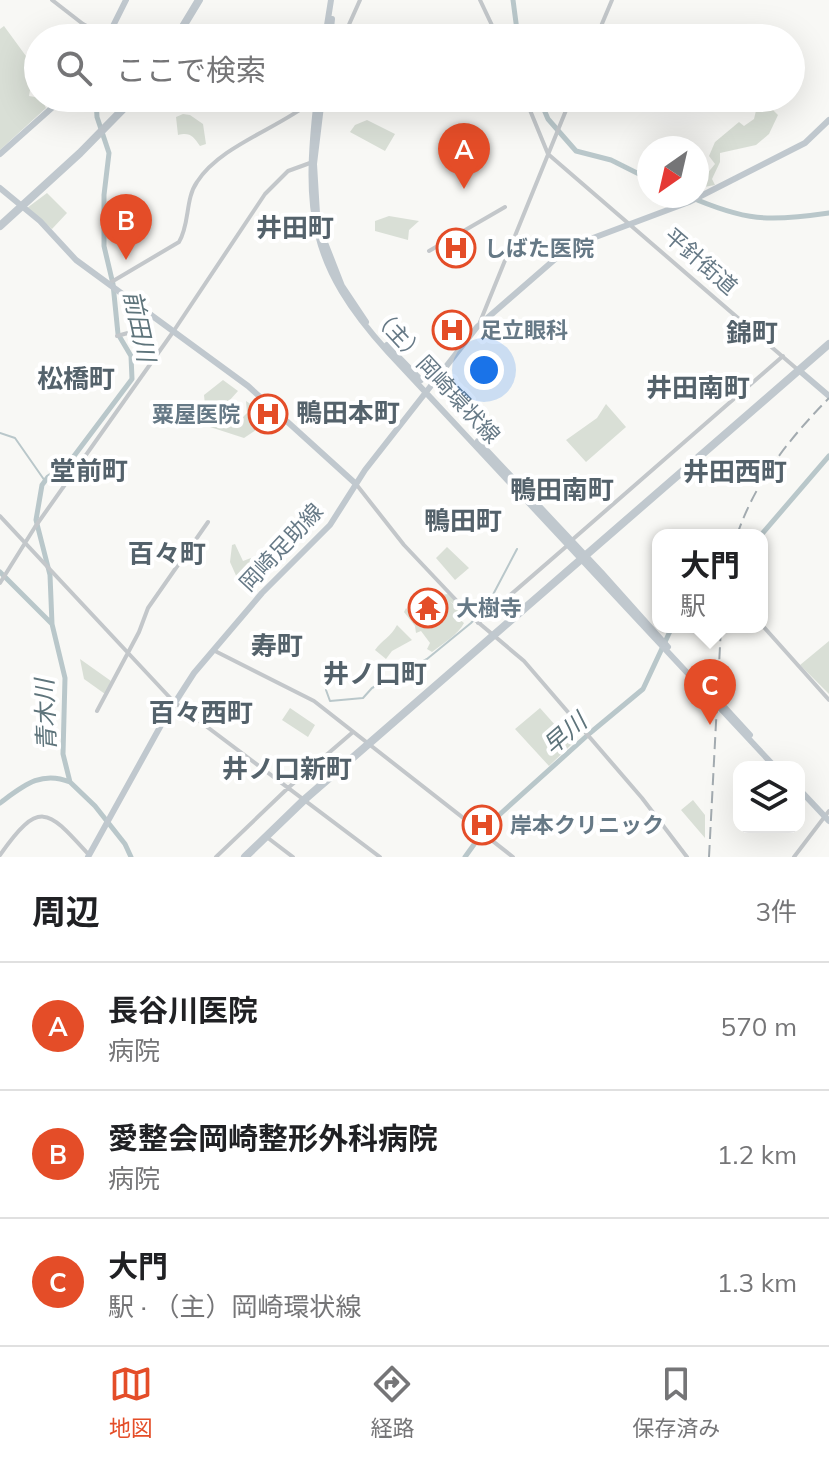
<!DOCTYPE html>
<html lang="ja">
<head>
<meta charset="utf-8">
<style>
	body { margin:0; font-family:Mulish,"Noto Sans JP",sans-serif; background:#f2f2f2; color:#202124 }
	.controls { position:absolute; right:24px; bottom:24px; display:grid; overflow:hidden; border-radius:16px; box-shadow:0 8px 32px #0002 }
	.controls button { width:72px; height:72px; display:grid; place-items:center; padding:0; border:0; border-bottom:2px solid #e0e0e0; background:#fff; color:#202124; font:40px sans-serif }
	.compass { position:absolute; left:637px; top:136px; width:72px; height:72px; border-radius:50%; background:#fff; box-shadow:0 8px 32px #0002; rotate:214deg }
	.you { position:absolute; left:484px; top:370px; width:28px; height:28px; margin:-20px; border:6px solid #fff; border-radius:50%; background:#1a73e8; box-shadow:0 0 0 12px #1a73e833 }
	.badge { display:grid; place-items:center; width:52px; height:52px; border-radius:50%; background:#e44d28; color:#fff; font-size:26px; font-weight:700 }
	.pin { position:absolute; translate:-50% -66px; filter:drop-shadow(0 2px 4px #0008) }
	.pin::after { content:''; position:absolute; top:42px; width:28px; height:24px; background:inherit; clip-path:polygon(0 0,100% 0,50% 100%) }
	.popup { position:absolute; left:652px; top:529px; width:116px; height:104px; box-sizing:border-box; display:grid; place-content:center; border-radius:16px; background:#fff; filter:drop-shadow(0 2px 6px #0005); font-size:26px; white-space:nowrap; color:#757577 }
	.popup b { font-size:30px; color:#202124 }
	.popup::after { content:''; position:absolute; left:50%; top:100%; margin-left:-16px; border:16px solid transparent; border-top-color:#fff }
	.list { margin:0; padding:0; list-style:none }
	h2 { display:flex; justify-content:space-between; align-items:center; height:104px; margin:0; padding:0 32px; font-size:34px }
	h2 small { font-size:26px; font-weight:400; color:#757577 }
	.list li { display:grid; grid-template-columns:52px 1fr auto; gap:24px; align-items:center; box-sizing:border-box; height:128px; padding:0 32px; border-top:2px solid #e0e0e0 }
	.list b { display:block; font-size:30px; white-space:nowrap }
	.list p { margin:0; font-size:26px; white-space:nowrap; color:#757577 }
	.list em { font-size:26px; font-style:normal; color:#757577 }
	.icon { flex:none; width:44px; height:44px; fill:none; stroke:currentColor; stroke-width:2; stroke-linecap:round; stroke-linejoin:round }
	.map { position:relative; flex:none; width:829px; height:857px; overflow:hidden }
	.search { position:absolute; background:#fff; box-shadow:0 8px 32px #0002; left:24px; right:24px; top:24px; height:88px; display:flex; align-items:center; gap:20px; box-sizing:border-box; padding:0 28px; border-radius:44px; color:#757577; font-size:30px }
	.sheet { height:488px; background:#fff }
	nav { display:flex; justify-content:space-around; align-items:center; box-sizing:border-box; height:112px; border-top:2px solid #e0e0e0; background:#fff; font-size:22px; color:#757577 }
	nav a { display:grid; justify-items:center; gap:4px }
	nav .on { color:#e44d28 }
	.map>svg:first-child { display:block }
	.green { fill:#d9dfd6 }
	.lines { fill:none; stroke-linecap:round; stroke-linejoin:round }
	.stream { stroke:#b9c7ca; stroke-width:2 }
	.river { stroke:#b9c7ca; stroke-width:5 }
	.minor { stroke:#c3c7ca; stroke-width:4 }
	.major { stroke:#c0c8ce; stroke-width:6 }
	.highway { stroke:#c0c8ce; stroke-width:8 }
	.rail { stroke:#a3abb0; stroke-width:2; stroke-dasharray:12 6; stroke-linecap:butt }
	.labels { text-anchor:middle; stroke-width:8; stroke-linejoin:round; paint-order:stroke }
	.poi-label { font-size:22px; font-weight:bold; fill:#667986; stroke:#fff; text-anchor:start }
	.street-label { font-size:22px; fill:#667986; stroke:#fff }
	.water-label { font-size:24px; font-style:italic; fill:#5e747b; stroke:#fff }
	.quarter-label { font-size:26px; font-weight:bold; fill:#54626b; stroke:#fff }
</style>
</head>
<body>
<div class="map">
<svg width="829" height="857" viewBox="0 0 829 857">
	<rect width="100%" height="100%" fill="#f8f8f5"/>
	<!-- green -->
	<path class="green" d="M4 26 34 67 29 96 41 98 46 108 0 150V29Z
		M759 98H773L772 109 778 115 769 134 756 145 720 153V162L712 179 715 185 704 187 708 178 706 175 715 164 709 156 715 142 739 122 744 126 754 119Z
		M183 114 190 115 203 124 206 144 200 146C193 136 190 132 178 135L176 117Z
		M367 120 395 134 385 151 350 132 355 125Z
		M47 193 67 213 52 229 27 208Z
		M389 216 419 221 409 230 408 240 375 231V221Z
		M223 380 238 391 229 401 239 417H243L247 413 246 401 255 407 259 428 244 438 207 426 204 395Z
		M606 404 626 427 586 462 566 440 597 418Z
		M235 544 243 561 251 558 260 572 250 580H238L230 562 232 545Z
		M447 547 469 568 455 580 436 558Z
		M448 594 459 604 457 607 450 601 462 614 458 618 464 623C459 634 442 644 432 652L427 649 430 643 421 631 416 633 415 626 404 612 406 608 415 618 423 615 429 619 439 611 436 610 434 601 440 599V595Z
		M397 625 412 640 392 651 386 659 375 650C382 640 391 637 397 625Z
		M829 641V694L800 665Z
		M80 659 111 681 105 694 84 679Z
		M290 708 315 725 308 737 282 720Z
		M540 708 572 744 549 766 515 729Z
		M693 800 705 815V838L681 810Z"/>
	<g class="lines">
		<!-- stream -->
		<path class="stream" d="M96 102 102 98
			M0 433 15 438 45 481
			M326 690 330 701 363 698 372 688 427 659 471 623 487 606 517 549"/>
		<!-- river -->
		<path class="river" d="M513 0 518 38
			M35 89 38 83
			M539 98 548 119 576 151 611 160 649 179
			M688 196C745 221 768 222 829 213
			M761 535 829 456
			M0 572 52 624 65 678 63 754 70 782 95 806 125 844 131 857
			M52 624 50 575 36 520 42 485 48 477 68 464 132 379 131 356 118 334 113 284 104 246V195L109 153 97 117 96 98
			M0 803C23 786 41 770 70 782
			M465 857 488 825 590 733 643 689 672 627"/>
		<!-- minor -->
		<path class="minor" d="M52 0 83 24 107 37
			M480 0 498 38
			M343 38 360 0
			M596 38 612 0
			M525 98 548 154 797 369
			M429 251 505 207
			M108 284 179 242C190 224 185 199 197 182 220 146 277 129 311 102H319
			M480 322 571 98
			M117 336 135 331 150 314
			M356 484 404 545 473 618 524 661 642 798 687 857
			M0 516 174 702 380 857
			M572 540 783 356
			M0 583 35 527 173 332 265 194 288 171 310 163
			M478 623 568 545
			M762 625 829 700
			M213 650 314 701 513 857
			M97 711 139 632 148 608 208 522
			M268 838 293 857
			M0 855C40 798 48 810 89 855
			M216 857 288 788 353 732
			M794 857 829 811"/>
		<!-- major -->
		<path class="major" d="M107 38 126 0
			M325 38 331 0
			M330 38 332 19
			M317 98C304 211 309 265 388 352L775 767
			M0 154 63 98
			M0 188 40 221 76 260 248 386 356 484
			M317 214 314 164 322 98
			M324 240 342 286 366 322
			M387 345 421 380
			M801 372 829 396
			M478 441 601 572 668 647
			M717 699 750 735
			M799 789 829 821
			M88 857 165 718 194 673 262 593 330 525 365 470 477 327 569 247 689 202 805 143 829 120"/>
		<!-- highway -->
		<path class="highway" d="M176 38 199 0
			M0 226 80 153 134 98
			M245 857 304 800 829 344"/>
		<!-- rail -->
		<path class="rail" d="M737 535C756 480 789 439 829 398
			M709 857 721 627"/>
	</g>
	<!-- icons -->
	<defs>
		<symbol id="hospital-ring" viewBox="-11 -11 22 22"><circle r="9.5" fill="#fff" stroke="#e44d28" stroke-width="1.5"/><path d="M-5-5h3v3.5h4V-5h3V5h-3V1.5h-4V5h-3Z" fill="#e44d28"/></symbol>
		<symbol id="temple-ring" viewBox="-11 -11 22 22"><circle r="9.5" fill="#fff" stroke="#e44d28" stroke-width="1.5"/><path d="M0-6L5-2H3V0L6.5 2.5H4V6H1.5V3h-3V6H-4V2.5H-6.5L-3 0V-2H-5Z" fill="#e44d28"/></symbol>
	</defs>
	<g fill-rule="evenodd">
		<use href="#hospital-ring" x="434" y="226" width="44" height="44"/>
		<use href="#hospital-ring" x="430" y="308" width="44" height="44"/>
		<use href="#hospital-ring" x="246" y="392" width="44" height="44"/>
		<use href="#temple-ring" x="406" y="586" width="44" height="44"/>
		<use href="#hospital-ring" x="460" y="803" width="44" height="44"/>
	</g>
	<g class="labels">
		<!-- poi labels -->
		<g class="poi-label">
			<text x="484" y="256">しばた医院</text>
			<text x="480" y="338">足立眼科</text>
			<text x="240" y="422" text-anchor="end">粟屋医院</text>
			<text x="456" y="616">大樹寺</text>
			<text x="510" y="833">岸本クリニック</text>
		</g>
		<!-- street labels -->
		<g class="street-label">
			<text transform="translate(701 261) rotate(41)" y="8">平針街道</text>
			<text transform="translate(436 375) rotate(47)" y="8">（主）岡崎環状線</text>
			<text transform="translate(281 547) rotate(-47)" y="8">岡崎足助線</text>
		</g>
		<!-- water labels -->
		<g class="water-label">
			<text transform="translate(139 326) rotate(78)" y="8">前田川</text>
			<text transform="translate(46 715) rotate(-92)" y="8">青木川</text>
			<text transform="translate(565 734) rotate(-41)" y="8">早川</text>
		</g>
		<!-- quarter labels -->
		<g class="quarter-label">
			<text x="295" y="237">井田町</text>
			<text x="752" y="342">錦町</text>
			<text x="76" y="388">松橋町</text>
			<text x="698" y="397">井田南町</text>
			<text x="348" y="422">鴨田本町</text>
			<text x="89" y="480">堂前町</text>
			<text x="735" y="481">井田西町</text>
			<text x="562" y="499">鴨田南町</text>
			<text x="463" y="530">鴨田町</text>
			<text x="167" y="563">百々町</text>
			<text x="277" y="655">寿町</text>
			<text x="375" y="683">井ノ口町</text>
			<text x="201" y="722">百々西町</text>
			<text x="287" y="778">井ノ口新町</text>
		</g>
	</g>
</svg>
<div class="controls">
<button><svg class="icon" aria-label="layers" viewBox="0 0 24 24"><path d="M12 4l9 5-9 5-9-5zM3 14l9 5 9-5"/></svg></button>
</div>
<svg class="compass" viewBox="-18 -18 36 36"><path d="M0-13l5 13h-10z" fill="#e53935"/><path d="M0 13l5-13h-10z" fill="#757577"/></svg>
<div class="you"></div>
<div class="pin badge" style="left:464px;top:189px">A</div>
<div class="pin badge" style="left:126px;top:260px">B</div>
<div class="pin badge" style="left:710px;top:725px">C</div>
<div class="popup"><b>大門</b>駅</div>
<div class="search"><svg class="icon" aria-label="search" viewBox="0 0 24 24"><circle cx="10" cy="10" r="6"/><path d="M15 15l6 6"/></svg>ここで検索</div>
</div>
<section class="sheet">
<h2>周辺<small>3件</small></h2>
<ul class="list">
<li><span class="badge">A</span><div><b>長谷川医院</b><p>病院</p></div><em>570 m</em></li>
<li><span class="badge">B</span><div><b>愛整会岡崎整形外科病院</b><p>病院</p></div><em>1.2 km</em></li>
<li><span class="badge">C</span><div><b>大門</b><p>駅 · （主）岡崎環状線</p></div><em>1.3 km</em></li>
</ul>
</section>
<nav>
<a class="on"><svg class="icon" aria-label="map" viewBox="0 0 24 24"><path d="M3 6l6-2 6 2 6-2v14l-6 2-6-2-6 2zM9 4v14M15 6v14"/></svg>地図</a>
<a><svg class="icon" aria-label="directions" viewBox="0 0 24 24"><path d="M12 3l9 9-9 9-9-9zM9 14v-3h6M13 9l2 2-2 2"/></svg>経路</a>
<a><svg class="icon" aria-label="saved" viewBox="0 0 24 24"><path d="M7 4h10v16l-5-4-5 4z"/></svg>保存済み</a>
</nav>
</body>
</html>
